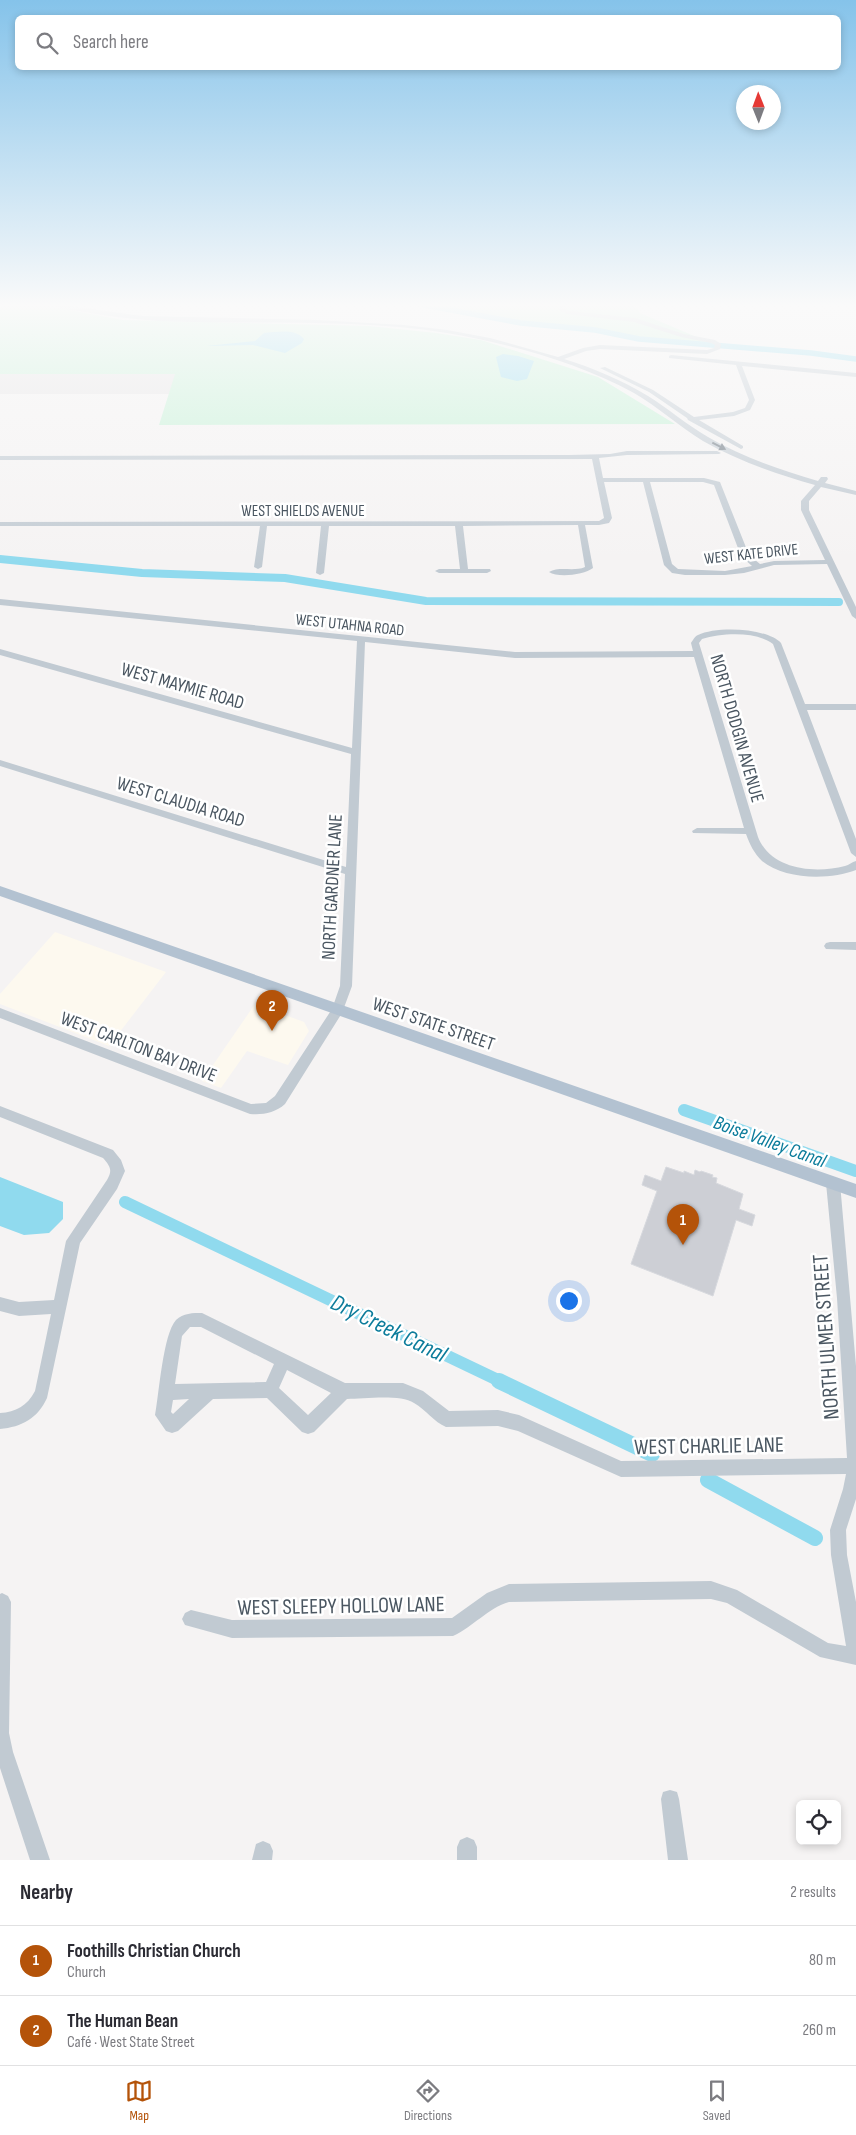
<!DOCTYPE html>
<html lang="en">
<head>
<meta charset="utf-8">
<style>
	body { margin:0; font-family:"Sofia Sans Condensed",sans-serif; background:#f2f2f3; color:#2b2b33 }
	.controls { position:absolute; right:15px; bottom:15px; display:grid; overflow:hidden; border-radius:8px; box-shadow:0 2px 8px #0003 }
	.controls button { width:45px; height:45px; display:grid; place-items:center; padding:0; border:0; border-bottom:1px solid #e1e1e2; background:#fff; color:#2b2b33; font:25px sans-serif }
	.compass { position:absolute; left:736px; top:85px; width:45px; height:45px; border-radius:50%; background:#fff; box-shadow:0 2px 8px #0003; rotate:359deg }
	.you { position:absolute; left:568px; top:1300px; width:18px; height:18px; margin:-12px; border:4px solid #fff; border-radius:50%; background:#1a73e8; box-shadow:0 0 0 8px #1a73e833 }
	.badge { display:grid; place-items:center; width:32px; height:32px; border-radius:50%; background:#b45309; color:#fff; font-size:16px; font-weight:700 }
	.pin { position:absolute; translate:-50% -41px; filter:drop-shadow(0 1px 2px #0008) }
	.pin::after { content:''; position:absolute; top:26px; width:18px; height:15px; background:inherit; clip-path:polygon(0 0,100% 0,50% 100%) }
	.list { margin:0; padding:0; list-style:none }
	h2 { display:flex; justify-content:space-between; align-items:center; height:65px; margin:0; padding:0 20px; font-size:21px }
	h2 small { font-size:16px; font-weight:400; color:#7c7c81 }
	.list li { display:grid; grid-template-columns:32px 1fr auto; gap:15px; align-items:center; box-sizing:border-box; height:70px; padding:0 20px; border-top:1px solid #e1e1e2 }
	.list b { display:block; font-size:19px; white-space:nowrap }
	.list p { margin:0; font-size:16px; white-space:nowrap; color:#7c7c81 }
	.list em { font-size:16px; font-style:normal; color:#7c7c81 }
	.icon { flex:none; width:28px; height:28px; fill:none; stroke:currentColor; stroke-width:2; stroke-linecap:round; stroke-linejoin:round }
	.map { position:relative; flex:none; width:856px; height:1860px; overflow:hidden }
	.search { position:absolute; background:#fff; box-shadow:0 2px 8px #0003; left:15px; right:15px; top:15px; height:55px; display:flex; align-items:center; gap:12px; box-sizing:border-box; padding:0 18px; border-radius:8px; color:#7c7c81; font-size:19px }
	.sheet { height:205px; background:#fff }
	nav { display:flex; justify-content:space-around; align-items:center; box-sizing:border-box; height:70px; border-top:1px solid #e1e1e2; background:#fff; font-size:14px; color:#7c7c81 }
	nav a { display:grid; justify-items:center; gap:2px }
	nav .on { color:#b45309 }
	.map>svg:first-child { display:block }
	.commercial { fill:#fdf9ef }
	.education { fill:#e6e4e5 }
	.green { fill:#c3f1d5 }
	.water { fill:#90daee }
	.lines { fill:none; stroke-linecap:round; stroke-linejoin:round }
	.canal-far3 { stroke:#90daee; stroke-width:5.5 }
	.canal-far2 { stroke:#90daee; stroke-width:8 }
	.canal-far1 { stroke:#90daee; stroke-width:12 }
	.canal { stroke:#90daee; stroke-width:16 }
	.building { fill:#cdcfd5; stroke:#d7d9de }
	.minor { fill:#c1cad2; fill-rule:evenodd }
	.major { fill:#b3c2d1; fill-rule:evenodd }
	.oneway { fill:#6e7983 }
	.labels { text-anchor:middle; stroke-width:5; stroke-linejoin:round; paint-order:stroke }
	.far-street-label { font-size:16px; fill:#4a5661; stroke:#fff }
	.street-label { font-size:19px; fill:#4a5661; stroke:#fff }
	.water-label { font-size:20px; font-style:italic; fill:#0c7c9b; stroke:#fff }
	.near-street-label { font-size:22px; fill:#4a5661; stroke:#fff }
	.near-water-label { font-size:24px; font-style:italic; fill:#0c7c9b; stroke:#fff }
</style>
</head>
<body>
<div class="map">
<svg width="856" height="1860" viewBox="0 0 856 1860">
	<rect width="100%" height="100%" fill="#f5f3f3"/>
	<!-- commercial -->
	<path class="commercial" d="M55 932 166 972 109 1046 0 1004V994Z
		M255 1004 304 1022 309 1031 288 1065 247 1051 221 1088 202 1081Z"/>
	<!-- education -->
	<path class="education" d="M0 374H176L169 394H0Z"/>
	<!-- green -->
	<path class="green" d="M3 305H41L123 320 369 326 436 333 481 340 598 377 675 424 159 425 175 374H0V309Z
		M436 305H631L637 308 640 313 713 344 647 339 593 328 534 323Z"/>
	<!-- water -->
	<path class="water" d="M264 333C277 332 295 328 304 339L302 343 285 353 253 345 206 346 255 341Z
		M503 354 518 356 534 361 527 379 517 381 501 377 496 357Z
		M0 1177 63 1202V1219L49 1233 24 1235 0 1226Z"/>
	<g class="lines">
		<!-- canal-far3 -->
		<path class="canal-far3" d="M424 305 521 323 595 330 639 339 811 353 856 359"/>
		<!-- canal-far2 -->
		<path class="canal-far2" d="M0 559 142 573 285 578 426 601 839 602"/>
		<!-- canal-far1 -->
		<path class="canal-far1" d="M684 1110 856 1171
			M125 1202 502 1382"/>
		<!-- canal -->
		<path class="canal" d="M499 1381 652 1454
			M708 1480 815 1538"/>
	</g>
	<!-- building -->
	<path class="building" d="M666 1167 684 1173V1171L694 1175 695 1170 700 1172 701 1171 713 1175 712 1177 717 1178 716 1183 743 1194 739 1209 755 1215 752 1226 736 1220 713 1296 631 1264 657 1191 642 1185 645 1175 661 1181Z"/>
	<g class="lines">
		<!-- minor -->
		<path class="minor" d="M52 305H64L142 316 317 320 404 325 447 330 490 338 558 357 583 348 600 345 707 350 714 348 715 345 711 343 681 337 634 322 567 314 559 310V305H565V309L570 311 635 318 684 334 715 340 721 344 720 349 707 354 600 349 586 351 564 359C593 368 622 380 648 396 669 409 687 425 708 437 742 457 780 470 818 481L821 477H827L828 479 825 483 856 491V495L821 487 809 501V510L856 607V619L852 616 827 564 774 565 744 573 725 575H685L672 573 664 565 643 482H604L612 518 609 523 599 525H585L593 568C584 575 558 578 549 572 559 566 574 572 585 567L578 525 463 526 468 569H490L491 571 487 573H439L435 571 439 569H460L455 526H329L324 573 320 575 316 573 321 526H267L262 567 258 569 254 567 260 526H0V522L599 521 604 518 592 459 0 460V456L569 455 610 454 627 451H717L721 453 719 454 627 455 599 458 603 478H704L720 482 749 555 760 564 774 561 825 560 801 510V501L815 485C777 474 738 461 703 441 679 426 658 407 634 393 577 362 511 344 447 333 352 318 255 325 159 321 132 319 106 316 79 311 70 310 60 309 52 305ZM650 482H703L714 485 741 556 752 566 725 571 678 569 672 564Z
			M671 355 856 373V377L742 366 755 400 750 410 734 416 699 420 743 446V448L741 449 688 420 687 418 649 392 600 368 605 367 653 390 694 417 733 412 745 408 749 400 736 365 669 358V356Z
			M0 599 515 652 693 651 691 643C693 640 695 636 698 635 717 626 767 628 781 643L805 704H856V710H807L856 839V857L851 853 773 644C756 631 722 633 702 639L699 643 758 837C771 870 815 874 845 866 849 865 852 862 856 861V870C830 880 785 880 762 861 754 853 750 845 746 834L693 833 692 831 697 828H744L694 657 515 658 365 642 352 986 342 1013 285 1104C275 1113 263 1115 250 1114L0 1018V1008L251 1104 266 1103 275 1096 332 1009 340 986 345 874 0 766V760L346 867 351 754 0 655V649L352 748 357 641 0 605Z
			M830 942H856V950L826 949 824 946 826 943Z
			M0 1106 113 1150 121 1160 125 1171 117 1189 80 1243 47 1398C38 1418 22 1427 0 1429V1413C16 1412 27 1406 35 1391L51 1314 19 1316 0 1311V1297L19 1302 54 1300 66 1241 107 1180C113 1170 110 1166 103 1158L0 1117Z
			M833 1177 838 1179 840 1183 856 1366V1499L846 1530 847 1555 856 1602V1665L820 1657 727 1603 711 1599 509 1602C488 1608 473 1627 453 1636L232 1638 185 1625 182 1619 185 1613 191 1610 232 1620 452 1618 487 1593 509 1584 711 1581 737 1590 828 1643 846 1646 831 1555 830 1530 843 1489 846 1474 621 1477 518 1431 498 1426 446 1427C434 1422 426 1410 414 1403 400 1394 364 1399 347 1399L314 1432 308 1434 302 1432 267 1398 213 1399 178 1431 172 1433 166 1431 155 1415C159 1394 163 1334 176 1320 183 1313 193 1313 202 1313L345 1383H403L423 1391 449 1411 498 1410 519 1415 621 1461 847 1458 837 1298 826 1183 828 1179ZM190 1327H201L274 1364 266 1382 175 1384 182 1336ZM287 1370 331 1393 308 1415 279 1388ZM189 1399 173 1414 171 1412 173 1400Z
			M2 1593 8 1596 11 1602 9 1733 13 1752 50 1860H30L0 1768V1594Z
			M670 1790 677 1792 679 1799 688 1860H668L661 1799 663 1792Z
			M467 1837 474 1840 477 1847V1860H457V1847L460 1840Z
			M263 1841 270 1844 273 1851 272 1860H252L256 1844Z"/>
		<!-- major -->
		<path class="major" d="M0 886 856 1184V1198L0 896Z"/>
	</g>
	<!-- one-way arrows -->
	<defs><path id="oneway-solid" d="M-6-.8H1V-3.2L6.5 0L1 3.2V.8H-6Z" transform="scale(1.25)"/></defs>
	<use class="oneway" href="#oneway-solid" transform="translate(719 446) rotate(27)"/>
	<!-- sky -->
	<linearGradient id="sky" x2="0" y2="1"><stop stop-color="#85c3ea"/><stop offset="0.54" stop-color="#fafafa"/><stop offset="1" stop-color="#fafafa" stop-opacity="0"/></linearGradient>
	<rect width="856" height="565" fill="url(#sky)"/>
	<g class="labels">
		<!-- far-street labels -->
		<g class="far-street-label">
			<text x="303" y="516">WEST SHIELDS AVENUE</text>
			<text transform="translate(751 553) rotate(-6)" y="6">WEST KATE DRIVE</text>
			<text transform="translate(350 624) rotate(6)" y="6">WEST UTAHNA ROAD</text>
		</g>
		<!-- street labels -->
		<g class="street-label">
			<text transform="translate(183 685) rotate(16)" y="7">WEST MAYMIE ROAD</text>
			<text transform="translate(738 728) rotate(74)" y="7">NORTH DODGIN AVENUE</text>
			<text transform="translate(181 801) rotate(17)" y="7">WEST CLAUDIA ROAD</text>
			<text transform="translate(331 887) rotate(-87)" y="7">NORTH GARDNER LANE</text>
			<text transform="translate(434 1023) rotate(19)" y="7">WEST STATE STREET</text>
			<text transform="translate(139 1046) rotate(21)" y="7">WEST CARLTON BAY DRIVE</text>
		</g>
		<!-- water labels -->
		<g class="water-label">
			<text transform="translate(770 1141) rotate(20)" y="7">Boise Valley Canal</text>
		</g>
		<!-- near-street labels -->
		<g class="near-street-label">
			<text transform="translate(825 1337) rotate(-94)" y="8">NORTH ULMER STREET</text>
			<text transform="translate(709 1445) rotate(-1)" y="8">WEST CHARLIE LANE</text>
			<text transform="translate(341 1605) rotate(-1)" y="8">WEST SLEEPY HOLLOW LANE</text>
		</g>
		<!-- near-water labels -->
		<g class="near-water-label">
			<text transform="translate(389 1328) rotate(26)" y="8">Dry Creek Canal</text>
		</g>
	</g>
</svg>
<div class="controls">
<button><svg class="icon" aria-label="locate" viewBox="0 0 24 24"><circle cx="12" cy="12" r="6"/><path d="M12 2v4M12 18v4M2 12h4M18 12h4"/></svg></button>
</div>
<svg class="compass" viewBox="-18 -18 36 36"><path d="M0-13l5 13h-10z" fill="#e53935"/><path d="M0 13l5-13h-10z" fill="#7c7c81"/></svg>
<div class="you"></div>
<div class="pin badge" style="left:683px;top:1245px">1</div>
<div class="pin badge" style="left:272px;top:1031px">2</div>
<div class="search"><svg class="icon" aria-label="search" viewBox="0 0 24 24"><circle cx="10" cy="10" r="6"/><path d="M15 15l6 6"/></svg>Search here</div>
</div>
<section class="sheet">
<h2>Nearby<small>2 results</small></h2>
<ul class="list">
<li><span class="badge">1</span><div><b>Foothills Christian Church</b><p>Church</p></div><em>80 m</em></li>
<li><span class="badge">2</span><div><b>The Human Bean</b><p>Café · West State Street</p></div><em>260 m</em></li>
</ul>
</section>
<nav>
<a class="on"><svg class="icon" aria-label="map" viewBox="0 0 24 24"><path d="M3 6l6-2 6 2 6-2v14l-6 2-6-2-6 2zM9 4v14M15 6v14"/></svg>Map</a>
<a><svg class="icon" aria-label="directions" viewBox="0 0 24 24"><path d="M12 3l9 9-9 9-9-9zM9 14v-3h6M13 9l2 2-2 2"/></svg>Directions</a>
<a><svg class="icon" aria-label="saved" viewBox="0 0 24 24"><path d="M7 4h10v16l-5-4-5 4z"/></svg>Saved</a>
</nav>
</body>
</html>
